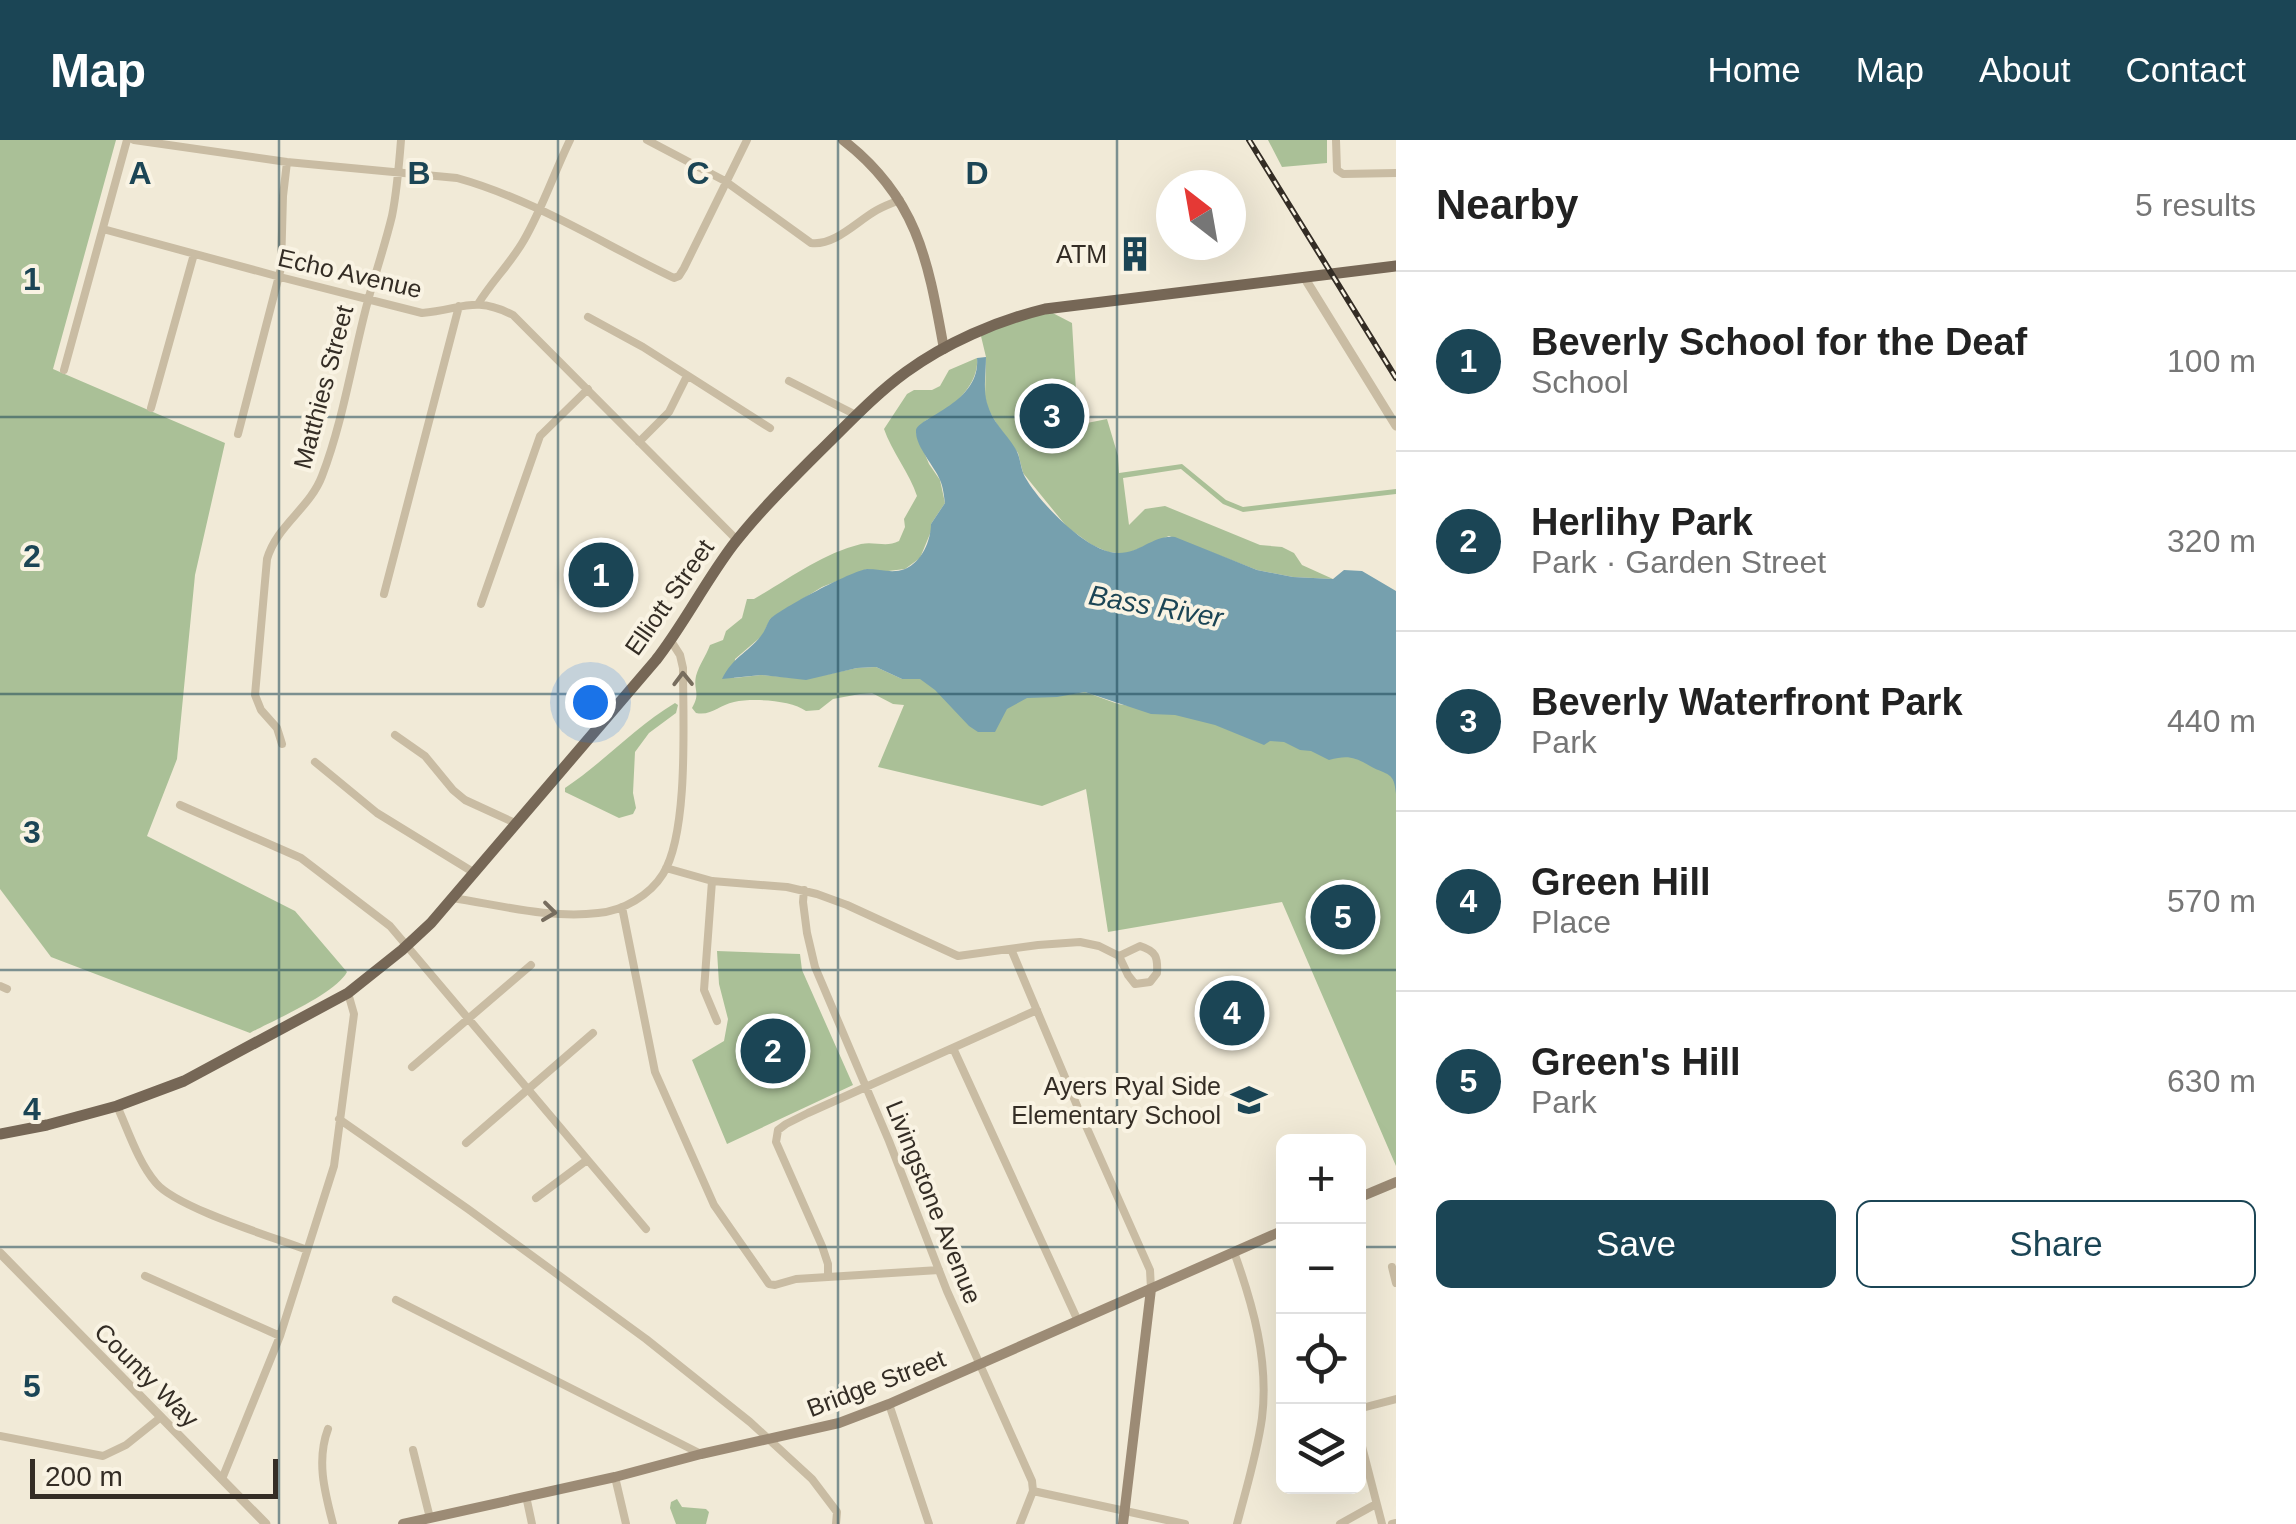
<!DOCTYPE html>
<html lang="en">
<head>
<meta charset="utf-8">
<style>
	body { margin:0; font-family:Helvetica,sans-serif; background:#f6f6f6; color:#222 }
	.controls { position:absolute; right:30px; bottom:30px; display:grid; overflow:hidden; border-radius:15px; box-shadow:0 10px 40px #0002 }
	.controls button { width:90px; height:90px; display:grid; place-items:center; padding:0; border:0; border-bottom:2px solid #e0e0e0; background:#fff; color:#222; font:50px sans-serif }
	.compass { position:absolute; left:1156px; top:30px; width:90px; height:90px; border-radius:50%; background:#fff; box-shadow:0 10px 40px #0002; rotate:329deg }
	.scale { position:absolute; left:30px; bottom:25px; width:248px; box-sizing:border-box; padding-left:10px; border:5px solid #342d25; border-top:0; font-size:28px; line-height:35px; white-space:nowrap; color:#342d25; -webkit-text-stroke:8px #f9f3e3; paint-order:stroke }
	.you { position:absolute; left:590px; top:562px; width:35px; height:35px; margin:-25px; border:8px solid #fff; border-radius:50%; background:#1a73e8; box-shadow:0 0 0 15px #1a73e833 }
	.badge { display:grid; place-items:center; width:65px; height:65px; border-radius:50%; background:#1b4555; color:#fff; font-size:32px; font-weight:700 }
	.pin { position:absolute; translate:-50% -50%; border:5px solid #fff; box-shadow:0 2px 10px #0006 }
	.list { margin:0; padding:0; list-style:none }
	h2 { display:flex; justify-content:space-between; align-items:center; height:130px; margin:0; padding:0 40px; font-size:42px }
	h2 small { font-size:32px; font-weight:400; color:#767676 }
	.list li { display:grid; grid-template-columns:65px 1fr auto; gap:30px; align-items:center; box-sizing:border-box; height:180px; padding:0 40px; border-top:2px solid #e0e0e0 }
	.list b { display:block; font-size:38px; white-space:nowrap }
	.list p { margin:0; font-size:32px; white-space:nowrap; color:#767676 }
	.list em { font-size:32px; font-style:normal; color:#767676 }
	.actions { display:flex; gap:20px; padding:30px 40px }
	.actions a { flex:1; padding:22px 0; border:2px solid #1b4555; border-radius:15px; text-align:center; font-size:35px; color:#1b4555 }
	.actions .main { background:#1b4555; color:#fff }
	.icon { flex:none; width:55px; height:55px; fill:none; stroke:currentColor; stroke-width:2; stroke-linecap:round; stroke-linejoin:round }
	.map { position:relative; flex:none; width:1396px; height:1384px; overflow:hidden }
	header { display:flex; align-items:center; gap:60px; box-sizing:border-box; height:140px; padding:0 50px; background:#1b4555; color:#fff }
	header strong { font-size:48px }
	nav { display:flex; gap:55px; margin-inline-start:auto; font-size:35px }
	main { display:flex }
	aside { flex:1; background:#fff }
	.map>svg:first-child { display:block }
	.green { fill:#aac097 }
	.water { fill:#76a0ae }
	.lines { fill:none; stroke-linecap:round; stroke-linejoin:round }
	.minor { stroke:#c9bca3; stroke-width:8 }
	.tertiary { stroke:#c9bca3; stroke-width:9 }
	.secondary { stroke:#9c8b75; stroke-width:10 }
	.primary { stroke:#766756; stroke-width:11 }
	.rail-casing { stroke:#342d25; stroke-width:6 }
	.rail { stroke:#f9f3e3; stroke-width:2.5; stroke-dasharray:8; stroke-linecap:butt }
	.oneway { stroke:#776d5e }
	.grid { fill:none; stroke:#1b4555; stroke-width:2.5; stroke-opacity:0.55 }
	.labels { text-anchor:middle; stroke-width:8; stroke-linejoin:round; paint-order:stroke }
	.poi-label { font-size:25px; fill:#342d25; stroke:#f9f3e3; text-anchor:end }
	.street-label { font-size:25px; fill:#342d25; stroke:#f9f3e3 }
	.water-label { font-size:28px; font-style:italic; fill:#1b4555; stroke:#f9f3e3 }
	.grid-label { font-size:32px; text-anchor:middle; font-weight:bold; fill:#1b4555; stroke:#f9f3e3; stroke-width:8; stroke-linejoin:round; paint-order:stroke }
</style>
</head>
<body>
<header>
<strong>Map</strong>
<nav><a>Home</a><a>Map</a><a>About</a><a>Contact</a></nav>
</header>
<main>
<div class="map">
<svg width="1396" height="1384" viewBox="0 0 1396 1384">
	<rect width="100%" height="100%" fill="#f1ead7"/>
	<!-- green -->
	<path class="green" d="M0 0H116L53 229 225 303 195 435 177 619 147 696 295 771 347 832C335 854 274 880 250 893L51 817 0 749Z
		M1268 0H1327V23L1282 27Z
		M1045 169 1072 183 1077 267 1087 283 1107 279 1118 316 1119 333 1182 324 1226 360 1243 367 1396 349V354L1243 372 1223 364 1181 329 1123 338 1129 385 1145 369 1165 366 1260 405 1282 407 1294 413 1302 425 1333 439 1293 437 1257 430 1169 396 1126 414 1108 412 1092 405 1067 387 1023 333 1018 313 998 286 988 269 985 257 986 217 980 192Z
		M977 218C979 237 964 257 948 268 934 279 924 276 916 293L929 324 940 340 945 363 931 384 932 389 920 418 905 429 880 432 867 429 822 447 770 479 763 495 735 519 734 538 761 535 806 539 857 528 876 527 902 539 919 531 1066 555 1085 552 1118 564 1283 591 1387 622 1396 634V1026L1282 762 1108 792 1086 649 1042 666 878 627 904 565 893 564 872 553 860 554 833 559 819 570 806 571C791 560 753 558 734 562 719 565 712 576 696 573L692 568C701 552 693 551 696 536 699 525 706 516 710 505L723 500 726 491 742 478 747 459H754C789 439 821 414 861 404 875 401 886 408 899 401L905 387 904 379 917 356C910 334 891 310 884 289L907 254 914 250H932L940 246 949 230Z
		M675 563 678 565 676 573 649 593 635 612 633 653 636 668 633 674 619 678 565 652V648C604 622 635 587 675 563Z
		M717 811 800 814 802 830 853 945 727 1004 692 920 724 901 728 879 719 844Z
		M677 1359 682 1367 706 1369 709 1372 706 1384H676L670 1368 671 1362Z"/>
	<!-- water -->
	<path class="water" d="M986 217C986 232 983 249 987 263 992 282 1006 293 1015 308 1021 317 1020 328 1025 337 1039 362 1082 406 1110 412 1138 418 1151 394 1175 397L1257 430 1293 437 1333 439 1344 430 1362 431 1396 451V654C1394 631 1388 636 1370 626 1354 617 1348 615 1329 620L1311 611 1300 610 1284 602 1270 601 1264 605 1215 585 1175 575 1151 574 1085 552 1057 557 1027 558 1007 569 995 592H978L969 586 935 550 920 539H902L876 527 857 528 806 540 761 535 722 539C733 516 751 511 763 493 764 492 769 480 770 479 782 468 851 431 867 429 880 429 892 434 905 429 922 422 931 400 931 384L945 363C944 356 943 346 940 340 935 327 915 306 916 291 917 277 981 264 977 218Z"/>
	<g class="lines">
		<!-- minor -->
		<path class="minor" d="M134 0 287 22 457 38C533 59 603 104 674 138L679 136 684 128 747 0
			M647 0 725 41 811 103C835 106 857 81 877 70 884 66 892 63 900 60
			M1336 0 1337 30 1343 34 1396 33
			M103 89 280 137 422 173C462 170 473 155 513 175L737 400
			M478 164C492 141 511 123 524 100 542 69 554 33 570 0
			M588 177 643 207 770 288
			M64 230 127 0
			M789 241 856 275
			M151 268 194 114
			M238 294 281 128 283 56 287 22
			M639 302 669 272 687 236
			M384 454 459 166
			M481 464 540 296 588 249
			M395 595 425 616 453 650 465 660 515 683
			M282 604 277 588 261 570 255 555 267 419C277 385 310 368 322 336 342 284 351 227 365 172 373 140 384 109 392 76 397 51 399 26 401 0
			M315 622 377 673 473 732
			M180 665 301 718 390 786 646 1089
			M666 728 712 741 787 747 817 754 847 765 958 816 1038 805 1080 802 1099 806 1119 816
			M712 741 704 850 717 881
			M804 750 803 762 807 793 815 827 889 1001 947 1151 1032 1341 1033 1351 1020 1384
			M452 758C499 765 551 779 598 773 623 771 650 755 663 734 689 692 683 579 683 528L680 515 671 501
			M622 767 655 932 714 1065 769 1144 775 1145 796 1139 939 1130
			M1140 806C1156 811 1158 817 1157 833L1150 842 1135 844 1128 835 1119 816Z
			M1011 809 1078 968 1150 1130 1151 1149
			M0 846 7 849
			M953 908 1078 1181
			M412 927 531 825
			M117 966C128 990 138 1022 156 1043 177 1068 273 1097 307 1110
			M339 979 468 1069 646 1199 750 1282 812 1339 837 1372 836 1384
			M466 1003 593 893
			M536 1058 587 1020
			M1234 1112C1253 1165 1269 1221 1262 1278 1257 1314 1246 1349 1237 1384
			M1392 1127 1396 1143
			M145 1136 280 1196
			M828 1137V1124L822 1106 776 1002 778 990 786 984 808 973 1037 870
			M396 1160 701 1314
			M889 1264 929 1384
			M1358 1269 1396 1259
			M328 1289C316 1321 325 1353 333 1384
			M1358 1291 1382 1384
			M0 1296 103 1316 126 1305 161 1277
			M413 1310 430 1378
			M615 1337 626 1384
			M222 1339 280 1196 334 1026 354 874 348 853
			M1033 1351 1185 1384
			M526 1356 532 1384
			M1340 1384 1376 1364
			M1392 1384 1396 1383"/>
		<!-- tertiary -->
		<path class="tertiary" d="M1304 137 1396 286
			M0 1113 266 1384"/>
		<!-- secondary -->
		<path class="secondary" d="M843 0C918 58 928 121 944 209
			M1358 1058 1396 1042
			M403 1384 615 1337 701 1314 839 1283 889 1264 1284 1090
			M1123 1384 1151 1149"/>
		<!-- primary -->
		<path class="primary" d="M0 994 47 985 117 966 184 941 348 853 402 810 431 783 656 520C684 484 705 442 733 405 758 373 787 344 816 315 845 287 873 256 906 232 946 203 996 181 1045 169L1396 126"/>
		<defs>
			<path id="rail" d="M1249 0 1396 238"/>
		</defs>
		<!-- rail casing -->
		<use href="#rail" class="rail-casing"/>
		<!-- rail -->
		<use href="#rail" class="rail"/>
	</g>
	<!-- one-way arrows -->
	<defs><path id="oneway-chevron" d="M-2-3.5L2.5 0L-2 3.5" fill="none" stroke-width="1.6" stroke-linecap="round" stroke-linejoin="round" transform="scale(2.5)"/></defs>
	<g class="oneway">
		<use href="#oneway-chevron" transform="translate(683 539) rotate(-91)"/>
		<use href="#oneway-chevron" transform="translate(549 772) rotate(7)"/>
	</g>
	<!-- grid -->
	<path class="grid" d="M279 0V1384M558 0V1384M838 0V1384M1117 0V1384M0 277H1396M0 554H1396M0 830H1396M0 1107H1284M1358 1107H1396"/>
	<!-- icons -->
	<defs>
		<symbol id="building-bare" viewBox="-9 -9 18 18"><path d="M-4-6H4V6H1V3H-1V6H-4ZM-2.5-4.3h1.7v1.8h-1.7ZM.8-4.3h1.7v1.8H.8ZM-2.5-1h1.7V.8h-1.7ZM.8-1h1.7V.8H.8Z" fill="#1b4555" stroke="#f9f3e3" stroke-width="2.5" paint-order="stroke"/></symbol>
		<symbol id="school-bare" viewBox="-9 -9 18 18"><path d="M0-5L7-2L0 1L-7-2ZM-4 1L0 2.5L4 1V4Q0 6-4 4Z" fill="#1b4555" stroke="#f9f3e3" stroke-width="2.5" paint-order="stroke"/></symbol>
	</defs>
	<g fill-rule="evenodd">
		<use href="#building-bare" x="1110" y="89" width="50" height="50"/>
		<use href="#school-bare" x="1224" y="935" width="50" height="50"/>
	</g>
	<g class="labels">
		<!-- poi labels -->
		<g class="poi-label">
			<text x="1107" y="123">ATM</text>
			<text x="1221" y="955">Ayers Ryal Side<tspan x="1221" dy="29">Elementary School</tspan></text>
		</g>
		<!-- street labels -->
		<g class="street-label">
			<text transform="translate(350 133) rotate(13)" y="9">Echo Avenue</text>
			<text transform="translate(323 247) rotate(-75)" y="9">Matthies Street</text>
			<text transform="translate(669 457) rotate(-55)" y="9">Elliott Street</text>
			<text transform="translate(934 1062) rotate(68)" y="9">Livingstone Avenue</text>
			<text transform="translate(147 1235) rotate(45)" y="9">County Way</text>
			<text transform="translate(876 1243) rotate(-21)" y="9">Bridge Street</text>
		</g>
		<!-- water labels -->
		<g class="water-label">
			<text transform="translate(1156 466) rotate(10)" y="10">Bass River</text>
		</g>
	</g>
	<g class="grid-label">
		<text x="140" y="44">A</text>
		<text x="419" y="44">B</text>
		<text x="698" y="44">C</text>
		<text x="977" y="44">D</text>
		<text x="32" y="150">1</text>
		<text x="32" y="427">2</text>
		<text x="32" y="703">3</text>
		<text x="32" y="980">4</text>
		<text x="32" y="1257">5</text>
	</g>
</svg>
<div class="controls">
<button>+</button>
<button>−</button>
<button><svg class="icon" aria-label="locate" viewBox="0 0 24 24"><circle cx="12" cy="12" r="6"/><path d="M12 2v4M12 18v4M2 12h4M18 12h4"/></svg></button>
<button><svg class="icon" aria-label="layers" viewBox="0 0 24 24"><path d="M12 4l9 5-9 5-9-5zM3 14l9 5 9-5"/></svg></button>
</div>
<svg class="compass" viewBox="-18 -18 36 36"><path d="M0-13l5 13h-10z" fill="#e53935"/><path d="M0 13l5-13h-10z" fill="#767676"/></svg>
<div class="scale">200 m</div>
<div class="you"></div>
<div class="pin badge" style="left:601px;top:435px">1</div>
<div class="pin badge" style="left:773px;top:911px">2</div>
<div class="pin badge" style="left:1052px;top:276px">3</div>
<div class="pin badge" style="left:1232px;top:873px">4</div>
<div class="pin badge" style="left:1343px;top:777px">5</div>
</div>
<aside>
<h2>Nearby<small>5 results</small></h2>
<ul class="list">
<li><span class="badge">1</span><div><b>Beverly School for the Deaf</b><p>School</p></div><em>100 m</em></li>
<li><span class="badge">2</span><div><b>Herlihy Park</b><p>Park · Garden Street</p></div><em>320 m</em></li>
<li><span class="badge">3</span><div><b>Beverly Waterfront Park</b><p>Park</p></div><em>440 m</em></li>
<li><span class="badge">4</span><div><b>Green Hill</b><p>Place</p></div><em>570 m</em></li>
<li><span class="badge">5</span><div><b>Green's Hill</b><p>Park</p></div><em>630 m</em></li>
</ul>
<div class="actions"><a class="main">Save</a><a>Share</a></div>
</aside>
</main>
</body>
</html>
